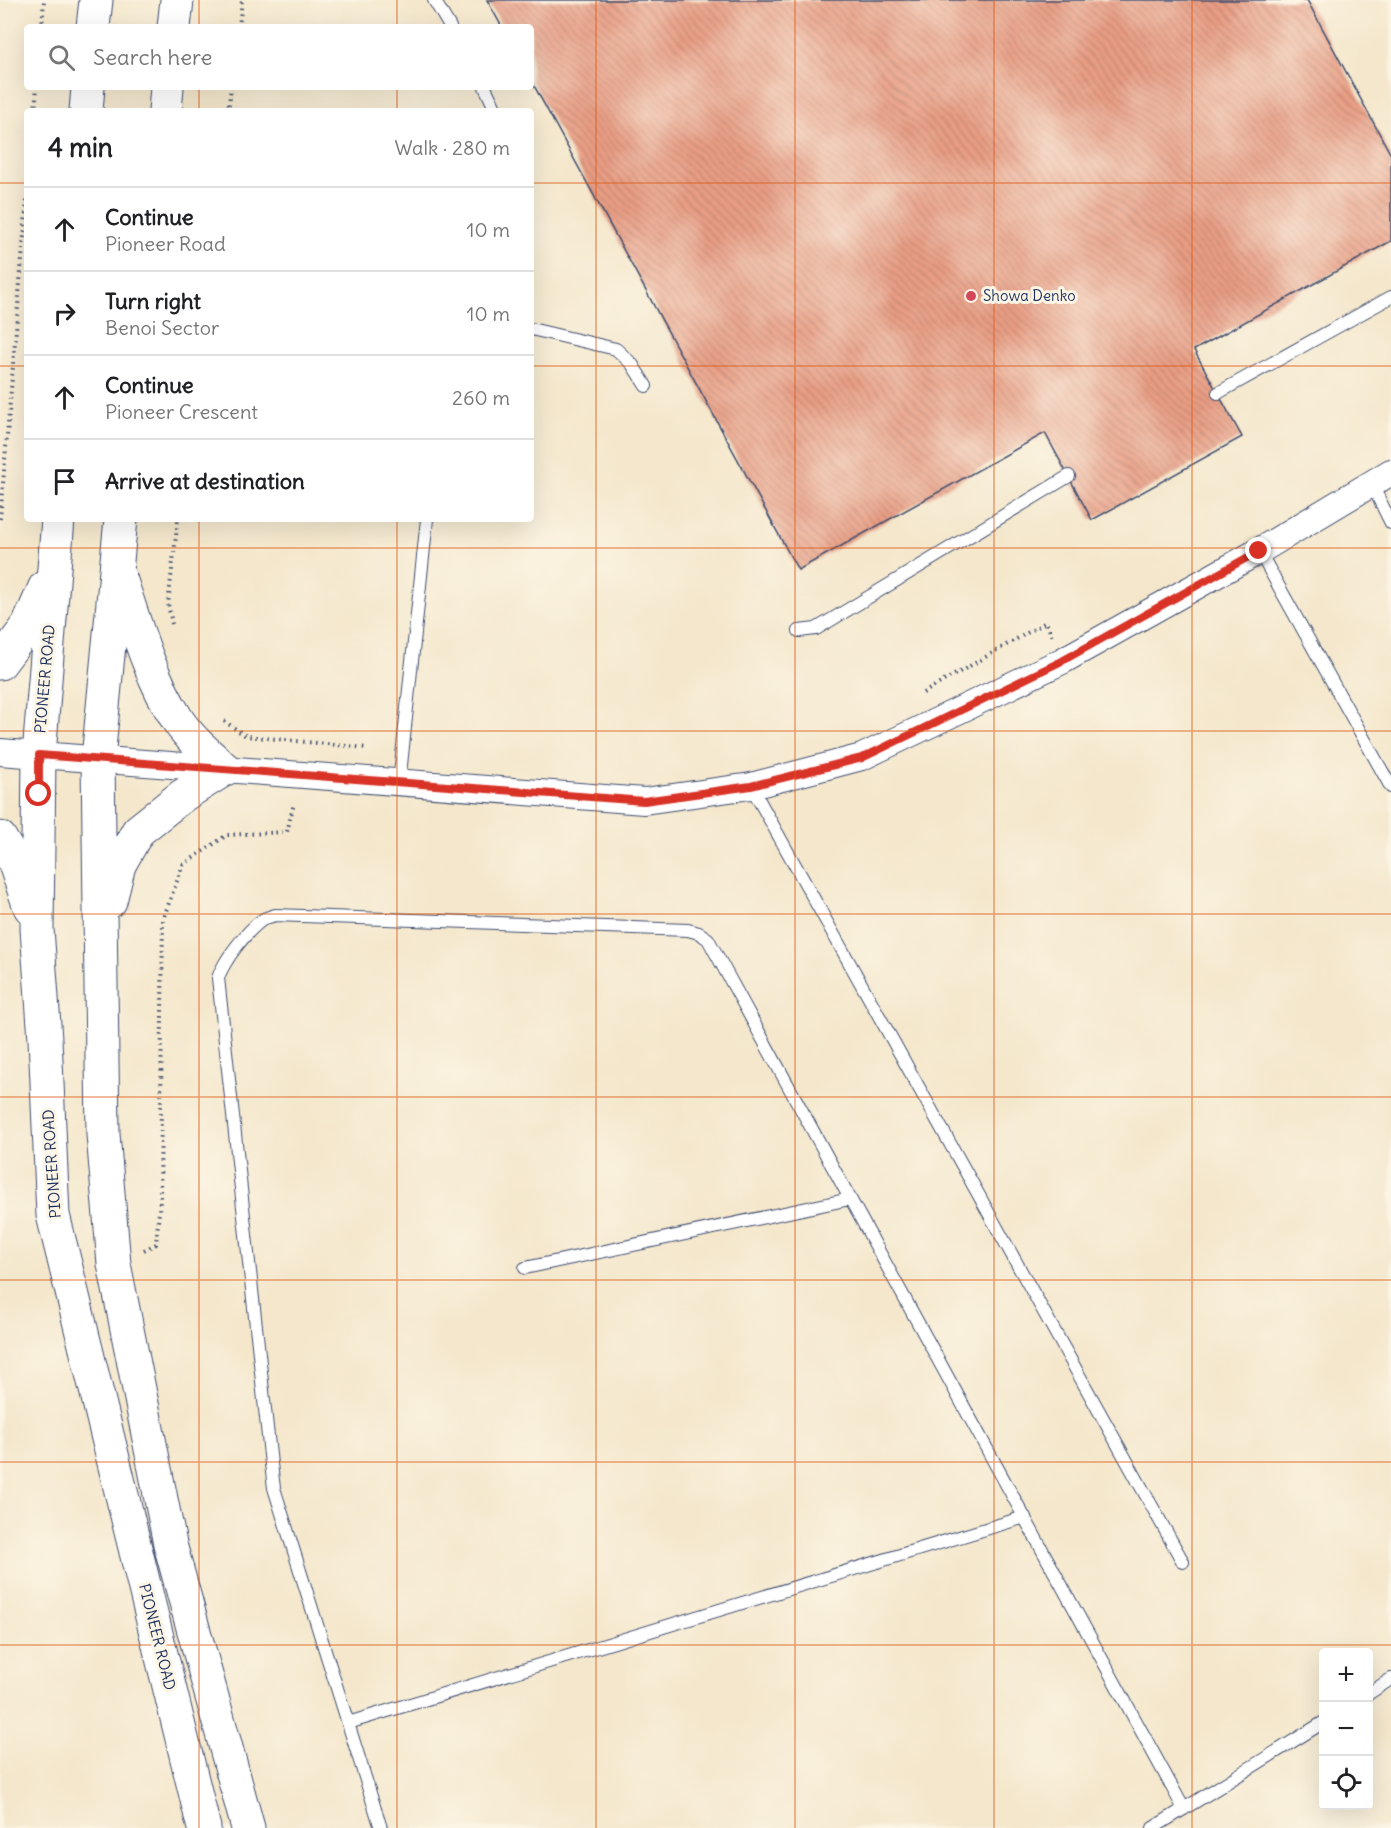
<!DOCTYPE html>
<html lang="en">
<head>
<meta charset="utf-8">
<style>
	body { margin:0; font-family:Delius,sans-serif; background:#f2f2f2; color:#202124 }
	.controls { position:absolute; right:18px; bottom:18px; display:grid; overflow:hidden; border-radius:6px; box-shadow:0 6px 24px #0002 }
	.controls button { width:54px; height:54px; display:grid; place-items:center; padding:0; border:0; border-bottom:2px solid #e0e0e0; background:#fff; color:#202124; font:30px sans-serif }
	.stop { position:absolute; width:18px; height:18px; margin:-14px; border:4px solid #d93025; border-radius:50%; background:#fff }
	.stop.end { background:#d93025; border-color:#fff; box-shadow:0 2px 6px #0008 }
	.list { margin:0; padding:0; list-style:none }
	h2 { display:flex; justify-content:space-between; align-items:center; height:78px; margin:0; padding:0 24px; font-size:26px }
	h2 small { font-size:20px; font-weight:400; color:#757577 }
	.list li { display:grid; grid-template-columns:39px 1fr auto; gap:18px; align-items:center; box-sizing:border-box; height:84px; padding:0 24px; border-top:2px solid #e0e0e0 }
	.list b { display:block; font-size:22px; white-space:nowrap }
	.list p { margin:0; font-size:20px; white-space:nowrap; color:#757577 }
	.list em { font-size:20px; font-style:normal; color:#757577 }
	.icon { flex:none; width:33px; height:33px; fill:none; stroke:currentColor; stroke-width:2; stroke-linecap:round; stroke-linejoin:round }
	.map { position:relative; flex:none; width:1391px; height:1828px; overflow:hidden }
	.search { position:absolute; background:#fff; box-shadow:0 6px 24px #0002; left:24px; top:24px; width:510px; height:66px; display:flex; align-items:center; gap:15px; box-sizing:border-box; padding:0 21px; border-radius:6px; color:#757577; font-size:22px }
	.panel { position:absolute; background:#fff; box-shadow:0 6px 24px #0002; left:24px; top:108px; width:510px; height:414px; border-radius:6px }
	.map>svg:first-child { display:block }
	.building { fill:url(#building-back-hatch) }
	.lines { fill:none; stroke-linecap:round; stroke-linejoin:round }
	.service-casing { stroke:#3c4b6e; stroke-width:14 }
	.minor-casing { stroke:#3c4b6e; stroke-width:28 }
	.primary-casing { stroke:#3c4b6e; stroke-width:35 }
	.path { stroke:#3c4b6e; stroke-width:4; stroke-dasharray:1.5 4.5; stroke-linecap:butt }
	.service { stroke:#fff; stroke-width:12 }
	.minor { stroke:#fff; stroke-width:26 }
	.primary { stroke:#fff; stroke-width:33 }
	.route { stroke:#d93025; stroke-width:8 }
	.grid { fill:none; stroke:#de5710; stroke-width:1.5; stroke-opacity:0.55 }
	.poi-dot { fill:#d1495b; stroke:#fcf5e5; stroke-width:2 }
	.labels { text-anchor:middle; stroke-width:6; stroke-linejoin:round; paint-order:stroke }
	.poi-label { font-size:15px; fill:#1b2f5e; stroke:#fcf5e5; text-anchor:start }
	.street-label { font-size:15px; fill:#1b2f5e; stroke:#fcf5e5 }
</style>
</head>
<body>
<div class="map">
<svg width="1391" height="1828" viewBox="0 0 1391 1828">
	<defs>
		<pattern id="building-back-hatch" width="6" height="6" patternUnits="userSpaceOnUse" patternTransform="scale(1.5)"><rect width="6" height="6" fill="#ea9e84"/><path d="M-1 5l2 2M0 0l6 6M5-1l2 2" fill="none" stroke="#bd816f"/></pattern>
	</defs>
	<rect width="100%" height="100%" fill="#fcf5e5"/>
	<filter id="ink" filterUnits="userSpaceOnUse"><feTurbulence type="fractalNoise" baseFrequency=".0167" numOctaves="2"/><feDisplacementMap in="SourceGraphic" scale="12" xChannelSelector="R" yChannelSelector="G"/><feConvolveMatrix kernelMatrix="1 2 1 2 8 2 1 2 1" color-interpolation-filters="sRGB"/></filter>
	<filter id="wash" filterUnits="userSpaceOnUse"><feTurbulence type="fractalNoise" baseFrequency=".008" numOctaves="4" result="noise"/><feDisplacementMap in="SourceGraphic" scale="24" xChannelSelector="R" yChannelSelector="G"/><feGaussianBlur stdDeviation="1.35" result="paint"/><feColorMatrix in="noise" values="0 0 0 0 0 0 0 0 0 0 0 0 0 0 0 0 0 1.4 0 .05"/><feComposite in="paint" operator="in"/></filter>
	<g filter="url(#wash)">
		<rect width="100%" height="100%" fill="#f4e7cc"/>
		<g id="blocks">
			<!-- building -->
			<path class="building" d="M487 0H1307L1391 155V241L1194 350 1242 437 1092 520 1045 433 798 570 531 80V27H502Z"/>
		</g>
	</g>
	<g filter="url(#ink)">
		<use href="#blocks" fill-opacity="0" stroke="#3c4b6e" stroke-width="1.5"/>
		<g class="lines">
			<defs>
				<path id="service" d="M434 0 450 27
					M485 87 494 106V111
					M531 329 616 349 632 364 646 386
					M1218 393 1391 297
					M1371 483 1391 523
					M1259 551 1391 787
					M799 631 816 629 1069 476
					M399 784 427 519
					M751 786 1183 1562
					M525 1268 850 1199
					M1368 1694 1391 1679
					M348 1723 1025 1517
					M381 1828 274 1488 271 1464 218 978C224 960 246 932 262 920 266 917 271 917 275 915L688 930 699 933 708 939 1184 1809
					M1153 1828 1324 1722"/>
				<path id="minor" d="M0 752 644 801 751 786 862 757 1062 661 1259 551 1391 472"/>
				<path id="primary" d="M93 27 96 0
					M174 27 177 0
					M86 111 88 87
					M165 111 167 87
					M58 519 39 755 37 929 45 1039 53 1215 204 1828
					M121 519 98 759 103 1134 114 1264 170 1544 248 1828
					M0 663 28 626 45 587
					M0 838 14 861 30 907
					M110 901 119 865 138 831 182 796 225 769C208 754 189 738 177 719 150 677 136 626 120 578"/>
			</defs>
			<!-- service casing -->
			<use href="#service" class="service-casing"/>
			<!-- minor casing -->
			<use href="#minor" class="minor-casing"/>
			<!-- primary casing -->
			<use href="#primary" class="primary-casing"/>
			<!-- path -->
			<path class="path" d="M42 27 44 0
				M239 27 242 0
				M35 111 37 87
				M228 111 231 87
				M0 519 27 200
				M172 624 168 604 178 519
				M923 693 1046 622 1052 636
				M224 721 246 736 367 748
				M144 1250 156 1244 160 1201 163 919 183 865 227 835 287 832 294 803"/>
			<!-- service -->
			<use href="#service" class="service"/>
			<!-- minor -->
			<use href="#minor" class="minor"/>
			<!-- primary -->
			<use href="#primary" class="primary"/>
		</g>
	</g>
	<g class="lines" filter="url(#ink)">
		<!-- route -->
		<path class="route" d="M39 794V755L644 801 751 786 862 758 1062 661 1259 551"/>
	</g>
	<!-- grid -->
	<path class="grid" d="M199 0V27M397 0V27M596 0V1828M795 0V1828M994 0V1828M1192 0V1828M199 87V111M397 87V111M0 183H27M531 183H1391M0 366H27M531 366H1391M199 519V1828M397 519V1828M0 548H1391M0 731H1391M0 914H1391M0 1097H1391M0 1280H1391M0 1462H1391M0 1645H1391"/>
	<!-- markers -->
	<circle class="poi-dot" cx="971" cy="296" r="6"/>
	<g class="labels">
		<!-- poi labels -->
		<g class="poi-label">
			<text x="983" y="301">Showa Denko</text>
		</g>
		<!-- street labels -->
		<g class="street-label">
			<text transform="translate(45 679) rotate(-85)" y="5">PIONEER ROAD</text>
			<text transform="translate(52 1164) rotate(-94)" y="5">PIONEER ROAD</text>
			<text transform="translate(157 1637) rotate(76)" y="5">PIONEER ROAD</text>
		</g>
	</g>
</svg>
<div class="controls">
<button>+</button>
<button>−</button>
<button><svg class="icon" aria-label="locate" viewBox="0 0 24 24"><circle cx="12" cy="12" r="6"/><path d="M12 2v4M12 18v4M2 12h4M18 12h4"/></svg></button>
</div>
<div class="stop" style="left:39px;top:794px"></div>
<div class="stop end" style="left:1259px;top:551px"></div>
<div class="search"><svg class="icon" aria-label="search" viewBox="0 0 24 24"><circle cx="10" cy="10" r="6"/><path d="M15 15l6 6"/></svg>Search here</div>
<section class="panel">
<h2>4 min<small>Walk · 280 m</small></h2>
<ul class="list">
<li><svg class="icon" aria-label="ahead" viewBox="0 0 24 24"><path d="M12 20V5M6 11l6-6 6 6"/></svg><div><b>Continue</b><p>Pioneer Road</p></div><em>10 m</em></li>
<li><svg class="icon" aria-label="right" viewBox="0 0 24 24"><path d="M7 20v-9h11M14 6l5 5-5 5"/></svg><div><b>Turn right</b><p>Benoi Sector</p></div><em>10 m</em></li>
<li><svg class="icon" aria-label="ahead" viewBox="0 0 24 24"><path d="M12 20V5M6 11l6-6 6 6"/></svg><div><b>Continue</b><p>Pioneer Crescent</p></div><em>260 m</em></li>
<li><svg class="icon" aria-label="arrive" viewBox="0 0 24 24"><path d="M6 21V4h12l-3 4 3 4H6"/></svg><div><b>Arrive at destination</b></div></li>
</ul>
</section>
</div>
</body>
</html>
